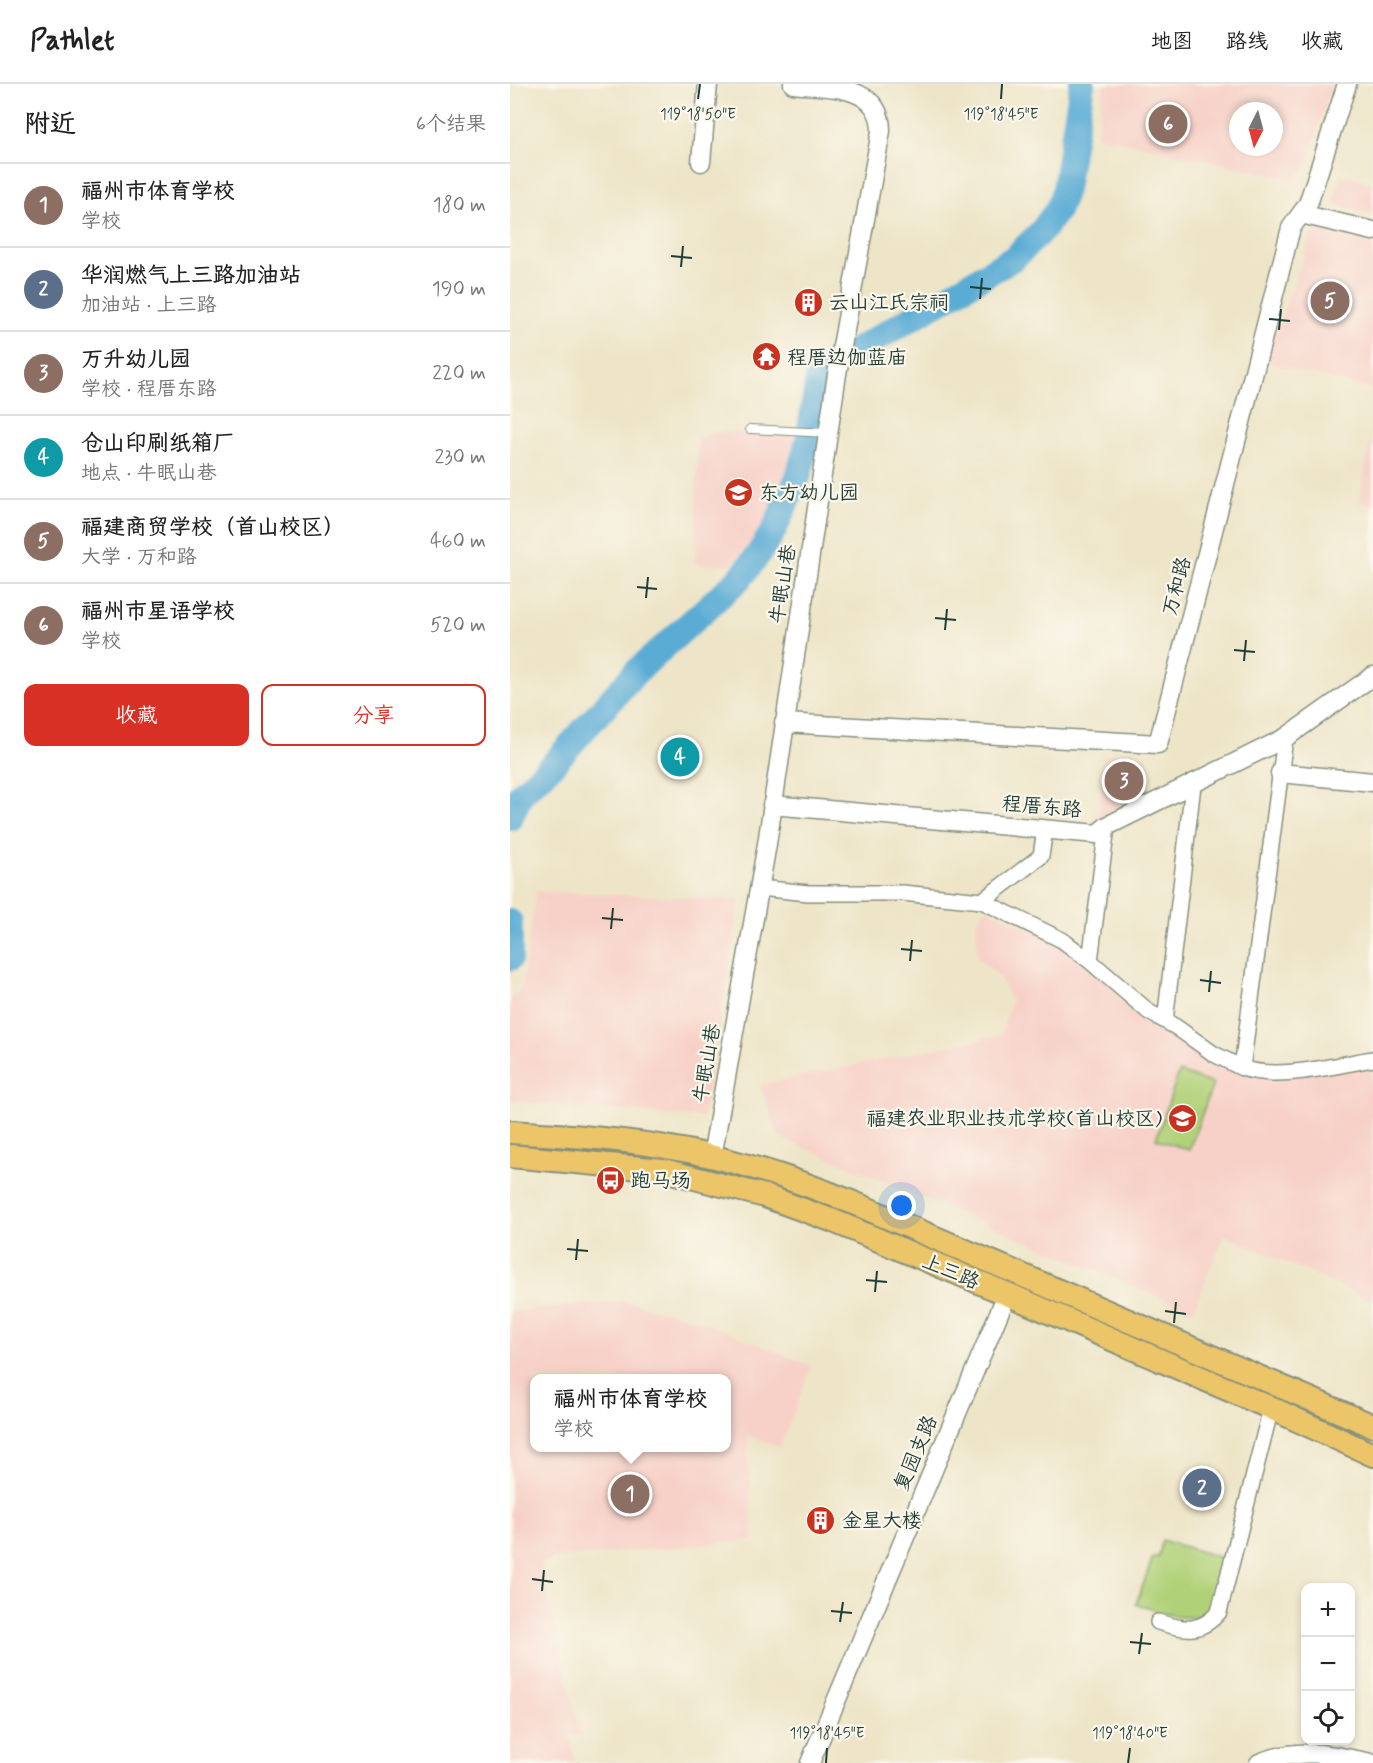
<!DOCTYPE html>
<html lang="zh">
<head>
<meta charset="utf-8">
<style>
	body { margin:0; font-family:Mynerve,"LXGW WenKai TC",sans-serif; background:#f6f6f6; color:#222 }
	.controls { position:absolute; right:18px; bottom:18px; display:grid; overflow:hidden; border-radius:12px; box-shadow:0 3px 9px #0003 }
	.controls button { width:54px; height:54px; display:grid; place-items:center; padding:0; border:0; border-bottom:2px solid #e0e0e0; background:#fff; color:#222; font:30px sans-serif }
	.compass { position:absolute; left:719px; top:18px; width:54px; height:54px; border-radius:50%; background:#fff; box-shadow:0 3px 9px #0003; rotate:186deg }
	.you { position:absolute; left:392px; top:1122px; width:21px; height:21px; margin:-15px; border:4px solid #fff; border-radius:50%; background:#1a73e8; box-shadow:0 0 0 9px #1a73e833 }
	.badge { display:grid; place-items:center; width:39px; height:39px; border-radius:50%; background:#d93025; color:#fff; font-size:20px; font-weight:700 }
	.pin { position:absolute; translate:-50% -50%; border:3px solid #fff; box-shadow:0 2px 6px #0006 }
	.popup { position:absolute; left:20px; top:1290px; width:201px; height:78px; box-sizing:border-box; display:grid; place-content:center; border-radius:12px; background:#fff; filter:drop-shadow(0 2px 4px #0005); font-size:20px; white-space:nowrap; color:#767676 }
	.popup b { font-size:22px; color:#222 }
	.popup::after { content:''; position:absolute; left:50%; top:100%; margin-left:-12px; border:12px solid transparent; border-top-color:#fff }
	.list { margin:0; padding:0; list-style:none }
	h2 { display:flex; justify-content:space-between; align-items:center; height:78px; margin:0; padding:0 24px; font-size:26px }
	h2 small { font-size:20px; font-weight:400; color:#767676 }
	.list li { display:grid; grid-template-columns:39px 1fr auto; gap:18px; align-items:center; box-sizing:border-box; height:84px; padding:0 24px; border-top:2px solid #e0e0e0 }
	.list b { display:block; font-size:22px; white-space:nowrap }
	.list p { margin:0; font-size:20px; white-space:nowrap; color:#767676 }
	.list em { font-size:20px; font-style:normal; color:#767676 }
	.actions { display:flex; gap:12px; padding:18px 24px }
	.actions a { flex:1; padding:14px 0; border:2px solid #d93025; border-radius:12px; text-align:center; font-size:21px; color:#d93025 }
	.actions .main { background:#d93025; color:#fff }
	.icon { flex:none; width:33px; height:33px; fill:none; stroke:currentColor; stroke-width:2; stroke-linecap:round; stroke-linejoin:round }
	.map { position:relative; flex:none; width:863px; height:1679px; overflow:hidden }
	header { display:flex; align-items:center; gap:36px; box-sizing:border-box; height:84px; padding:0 30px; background:#fff; border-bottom:2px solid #e0e0e0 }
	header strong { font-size:28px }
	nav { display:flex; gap:33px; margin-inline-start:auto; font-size:21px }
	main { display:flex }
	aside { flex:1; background:#fff }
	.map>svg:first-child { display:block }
	.built { fill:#f7d1c8; fill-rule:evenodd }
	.green { fill:#b1d178; stroke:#688756; stroke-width:1.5 }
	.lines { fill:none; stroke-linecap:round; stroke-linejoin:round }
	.river { stroke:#5aacd5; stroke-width:26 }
	.service-casing { stroke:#86917e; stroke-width:10 }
	.minor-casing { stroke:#86917e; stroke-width:18 }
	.tertiary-casing { stroke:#86917e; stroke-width:21 }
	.primary-casing { stroke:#86917e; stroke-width:26 }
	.path { stroke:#86917e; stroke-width:2; stroke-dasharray:1.5 4.5; stroke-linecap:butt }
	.service { stroke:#fff; stroke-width:8 }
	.minor { stroke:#fff; stroke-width:15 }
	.tertiary { stroke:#fff; stroke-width:18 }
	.primary { stroke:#edc569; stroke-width:22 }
	.ticks { fill:none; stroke:#1f3d34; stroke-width:2 }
	.labels { text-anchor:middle; stroke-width:4.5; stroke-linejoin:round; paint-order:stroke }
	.poi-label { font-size:20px; fill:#1f3d34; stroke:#fbf7ec; text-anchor:start }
	.street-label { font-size:20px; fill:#1f3d34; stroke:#fbf7ec }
	.ticks-label { font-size:15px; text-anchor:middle; fill:#1f3d34; stroke:#fbf7ec; stroke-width:4.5; stroke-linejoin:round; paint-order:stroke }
</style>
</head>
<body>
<header>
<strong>Pathlet</strong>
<nav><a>地图</a><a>路线</a><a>收藏</a></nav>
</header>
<main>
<aside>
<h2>附近<small>6个结果</small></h2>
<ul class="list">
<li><span class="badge" style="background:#8d6e63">1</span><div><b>福州市体育学校</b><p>学校</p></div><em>180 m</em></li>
<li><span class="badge" style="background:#5c6f8a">2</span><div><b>华润燃气上三路加油站</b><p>加油站 · 上三路</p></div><em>190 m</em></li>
<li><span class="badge" style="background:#8d6e63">3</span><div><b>万升幼儿园</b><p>学校 · 程厝东路</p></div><em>220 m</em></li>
<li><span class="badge" style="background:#0f9aa8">4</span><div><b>仓山印刷纸箱厂</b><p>地点 · 牛眠山巷</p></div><em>230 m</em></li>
<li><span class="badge" style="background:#8d6e63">5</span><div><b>福建商贸学校（首山校区）</b><p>大学 · 万和路</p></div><em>460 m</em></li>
<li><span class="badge" style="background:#8d6e63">6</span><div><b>福州市星语学校</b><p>学校</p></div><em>520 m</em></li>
</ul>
<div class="actions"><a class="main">收藏</a><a>分享</a></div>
</aside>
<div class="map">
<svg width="863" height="1679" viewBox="0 0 863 1679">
	<rect width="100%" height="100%" fill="#fbf7ec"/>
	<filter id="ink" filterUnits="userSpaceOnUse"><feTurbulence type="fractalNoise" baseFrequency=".0167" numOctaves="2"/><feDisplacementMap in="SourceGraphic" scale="12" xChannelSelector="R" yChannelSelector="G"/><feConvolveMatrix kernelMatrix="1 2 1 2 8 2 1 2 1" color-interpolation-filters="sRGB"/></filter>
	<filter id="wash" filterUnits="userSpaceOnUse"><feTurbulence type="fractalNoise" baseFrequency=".008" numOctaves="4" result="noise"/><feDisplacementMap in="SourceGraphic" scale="24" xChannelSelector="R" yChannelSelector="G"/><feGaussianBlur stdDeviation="1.35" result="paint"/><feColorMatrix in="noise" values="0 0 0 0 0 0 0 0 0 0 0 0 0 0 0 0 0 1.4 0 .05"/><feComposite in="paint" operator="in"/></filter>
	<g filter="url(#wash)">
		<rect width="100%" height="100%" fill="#eee5c8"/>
		<!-- built -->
		<path class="built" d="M594 0H822L797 79 792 87 779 94 587 52ZM728 27H764V63H728Z
			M831 90 863 99V130L823 120Z
			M804 143 863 157V306L755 278Z
			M204 348 285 349 284 365 262 432 254 446 220 481 185 480 188 356Z
			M860 357 863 358V421L849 418Z
			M595 672 636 673V720L588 745Z
			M26 807 230 816 193 1034 0 1017V916L12 905Z
			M475 824 545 855 737 990 863 979V1212L861 1216 714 1151 683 1227 269 1053 250 1001 491 951 501 916 489 893 468 874 466 840Z
			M114 1217 188 1236 302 1282 270 1364 237 1351 243 1456 43 1474 30 1479 70 1651 60 1652 65 1679H0V1228ZM24 1294H216V1364H24Z"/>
		<!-- green -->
		<path class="green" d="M669 988 703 1000 679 1066 646 1055Z
			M652 1456 719 1476 713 1478 699 1529C673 1540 652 1528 626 1520L643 1473H649Z"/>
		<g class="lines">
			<!-- river -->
			<path class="river" d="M0 734 11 710 44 679 124 590 231 493 248 471 264 446 288 393 298 357 308 295 313 286 504 174 532 147 548 125 555 105 572 0
				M0 838V874"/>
		</g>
	</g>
	<g filter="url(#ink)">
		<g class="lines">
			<defs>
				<path id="service" d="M240 345 318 349"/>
				<path id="minor" d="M775 654 732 984C769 997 824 981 863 975
					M250 804 298 809H392L472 817 552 856 580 877 639 928 666 943 704 970 732 984
					M472 817 531 772 535 745
					M580 877 597 742
					M655 937 683 701
					M648 1538C674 1546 690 1550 709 1528L761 1324"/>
				<path id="tertiary" d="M191 78 198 0
					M791 130 863 147
					M274 639 648 660 781 144 798 120 837 0
					M770 689 863 698
					M262 721 587 750 597 742 775 654 863 592
					M202 1073 257 760 327 290 371 47C371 0 319 4 283 0
					M300 1679 497 1210
					M749 1679C789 1663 821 1670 861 1679"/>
				<path id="primary" d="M0 1048C50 1051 100 1054 150 1062 220 1073 286 1095 351 1122L863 1342
					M0 1072 153 1086 255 1112 321 1136 497 1210 761 1324 863 1371"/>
			</defs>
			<!-- service casing -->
			<use href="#service" class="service-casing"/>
			<!-- minor casing -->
			<use href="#minor" class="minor-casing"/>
			<!-- tertiary casing -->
			<use href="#tertiary" class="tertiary-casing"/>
			<!-- primary casing -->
			<use href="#primary" class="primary-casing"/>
			<!-- path -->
			<path class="path" d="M68 1678V1679"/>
			<!-- service -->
			<use href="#service" class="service"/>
			<!-- minor -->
			<use href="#minor" class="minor"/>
			<!-- tertiary -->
			<use href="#tertiary" class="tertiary"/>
			<!-- primary -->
			<use href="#primary" class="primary"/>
		</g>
	</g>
	<!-- ticks -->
	<path class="ticks" d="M188 15 190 0M491 15 492 0M161 172 182 174M171 183 173 162M460 203 481 205M470 215 472 194M759 235 780 237M769 246 771 225M127 503 147 505M136 514 138 493M425 534 446 536M435 546 437 525M724 566 745 568M734 577 736 556M92 834 113 836M101 845 103 824M391 865 412 867M400 877 402 856M690 896 711 899M699 908 701 887M57 1165 78 1167M66 1176 68 1155M356 1196 377 1198M365 1208 367 1187M655 1227 676 1230M664 1239 666 1218M22 1495 43 1498M32 1507 34 1486M321 1527 342 1529M330 1538 333 1518M620 1558 641 1560M629 1570 632 1549M316 1679 317 1664M618 1679 620 1664"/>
	<!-- icons -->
	<defs>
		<symbol id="building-disc" viewBox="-11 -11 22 22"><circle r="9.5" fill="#c8321e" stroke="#fbf7ec"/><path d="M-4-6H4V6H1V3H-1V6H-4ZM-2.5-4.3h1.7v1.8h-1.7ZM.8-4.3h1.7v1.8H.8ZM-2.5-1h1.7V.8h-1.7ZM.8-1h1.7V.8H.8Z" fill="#fff"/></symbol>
		<symbol id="temple-disc" viewBox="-11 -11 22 22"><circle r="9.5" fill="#c8321e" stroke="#fbf7ec"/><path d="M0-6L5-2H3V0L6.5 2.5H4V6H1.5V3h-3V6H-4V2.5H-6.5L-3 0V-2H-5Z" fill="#fff"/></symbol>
		<symbol id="school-disc" viewBox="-11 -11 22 22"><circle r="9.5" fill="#c8321e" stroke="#fbf7ec"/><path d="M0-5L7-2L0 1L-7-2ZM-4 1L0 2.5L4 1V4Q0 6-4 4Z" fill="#fff"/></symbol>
		<symbol id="bus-disc" viewBox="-11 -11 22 22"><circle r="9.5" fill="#c8321e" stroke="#fbf7ec"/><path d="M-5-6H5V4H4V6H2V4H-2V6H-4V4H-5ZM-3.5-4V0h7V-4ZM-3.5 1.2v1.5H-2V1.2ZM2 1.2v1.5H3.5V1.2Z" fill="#fff"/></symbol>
	</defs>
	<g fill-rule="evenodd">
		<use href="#building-disc" x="282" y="202" width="33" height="33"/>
		<use href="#temple-disc" x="240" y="256" width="33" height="33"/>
		<use href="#school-disc" x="212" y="392" width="33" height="33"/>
		<use href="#school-disc" x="656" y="1018" width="33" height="33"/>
		<use href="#bus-disc" x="84" y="1080" width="33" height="33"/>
		<use href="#building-disc" x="294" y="1420" width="33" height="33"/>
	</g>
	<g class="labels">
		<!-- poi labels -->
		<g class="poi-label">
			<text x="319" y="225">云山江氏宗祠</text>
			<text x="277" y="280">程厝边伽蓝庙</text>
			<text x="249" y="415">东方幼儿园</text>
			<text x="652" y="1041" text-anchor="end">福建农业职业技术学校(首山校区)</text>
			<text x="121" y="1103">跑马场</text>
			<text x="332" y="1443">金星大楼</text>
		</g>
		<!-- street labels -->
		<g class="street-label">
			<text transform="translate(272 500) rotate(-81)" y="7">牛眠山巷</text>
			<text transform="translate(666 502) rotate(-75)" y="7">万和路</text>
			<text transform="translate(532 722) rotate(5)" y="7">程厝东路</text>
			<text transform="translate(196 979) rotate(-80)" y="7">牛眠山巷</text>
			<text transform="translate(441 1187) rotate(23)" y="7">上三路</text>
			<text transform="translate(405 1369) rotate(-67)" y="7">复园支路</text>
		</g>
	</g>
	<g class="ticks-label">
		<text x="188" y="35">119°18'50"E</text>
		<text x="491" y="35">119°18'45"E</text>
		<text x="317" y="1654">119°18'45"E</text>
		<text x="620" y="1654">119°18'40"E</text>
	</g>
</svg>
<div class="controls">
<button>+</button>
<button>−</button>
<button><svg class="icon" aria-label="locate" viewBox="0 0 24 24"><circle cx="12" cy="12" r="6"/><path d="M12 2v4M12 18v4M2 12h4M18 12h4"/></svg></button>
</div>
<svg class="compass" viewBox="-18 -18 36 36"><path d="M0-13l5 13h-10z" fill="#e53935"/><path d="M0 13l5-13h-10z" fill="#767676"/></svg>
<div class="you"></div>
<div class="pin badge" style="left:120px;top:1410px;background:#8d6e63">1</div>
<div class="popup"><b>福州市体育学校</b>学校</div>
<div class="pin badge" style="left:692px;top:1404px;background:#5c6f8a">2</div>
<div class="pin badge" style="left:614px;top:697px;background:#8d6e63">3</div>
<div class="pin badge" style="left:170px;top:673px;background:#0f9aa8">4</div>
<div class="pin badge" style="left:820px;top:217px;background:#8d6e63">5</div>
<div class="pin badge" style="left:658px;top:40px;background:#8d6e63">6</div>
</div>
</main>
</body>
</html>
